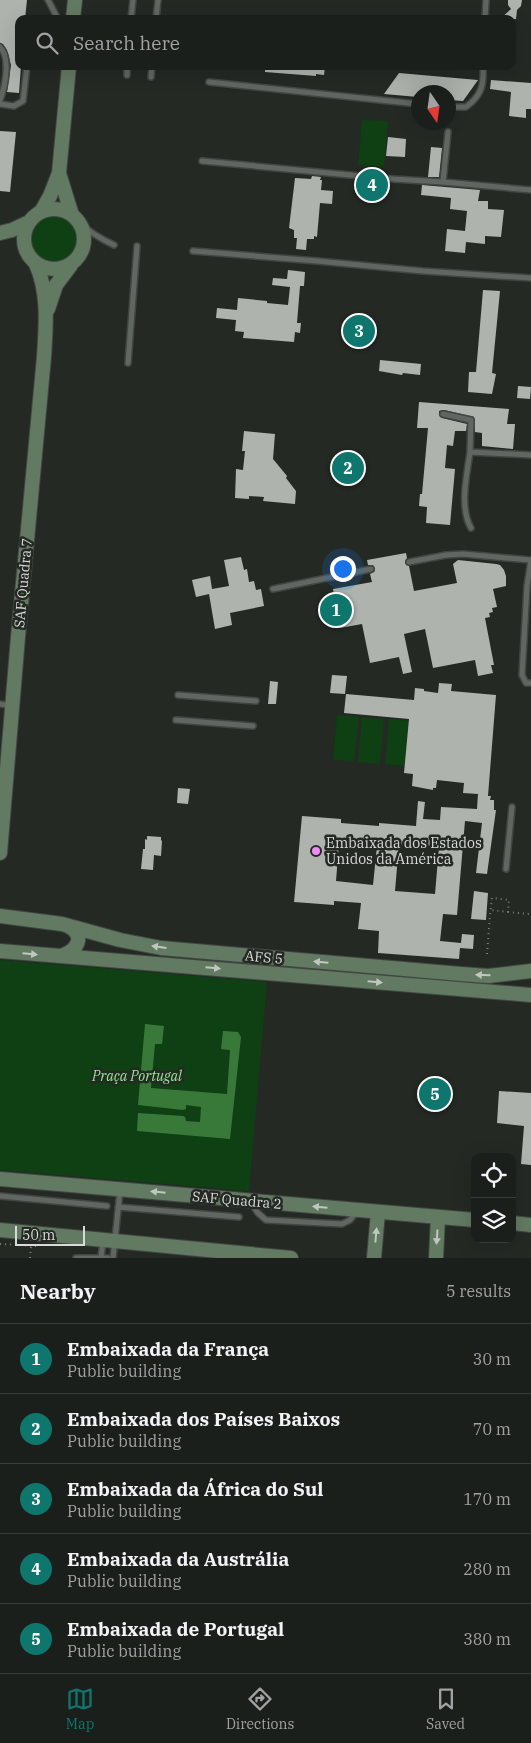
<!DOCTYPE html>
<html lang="en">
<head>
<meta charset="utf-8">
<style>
	body { margin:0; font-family:"IBM Plex Serif",serif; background:#242724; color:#f1f3f6 }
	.controls { position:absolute; right:15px; bottom:15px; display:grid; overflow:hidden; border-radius:10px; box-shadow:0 5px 20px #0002 }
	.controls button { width:45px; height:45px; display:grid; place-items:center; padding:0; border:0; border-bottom:1px solid #393d3a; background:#1b1f1b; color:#f1f3f6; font:25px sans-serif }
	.compass { position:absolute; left:411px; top:85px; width:45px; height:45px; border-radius:50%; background:#1b1f1b; box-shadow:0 5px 20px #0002; rotate:167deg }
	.scale { position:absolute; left:15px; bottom:12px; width:70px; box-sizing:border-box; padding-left:5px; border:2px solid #d7dad7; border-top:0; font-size:14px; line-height:18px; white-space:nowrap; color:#d7dad7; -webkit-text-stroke:4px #242924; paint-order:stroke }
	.you { position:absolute; left:342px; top:568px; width:18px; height:18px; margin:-12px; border:4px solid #fff; border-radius:50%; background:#1a73e8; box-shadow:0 0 0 8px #1a73e833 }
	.badge { display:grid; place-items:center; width:32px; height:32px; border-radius:50%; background:#0f766e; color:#fff; font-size:16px; font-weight:700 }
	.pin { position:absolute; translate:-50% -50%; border:2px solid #fff; box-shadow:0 1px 5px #0006 }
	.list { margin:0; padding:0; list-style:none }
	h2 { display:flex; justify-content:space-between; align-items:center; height:65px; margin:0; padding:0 20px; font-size:21px }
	h2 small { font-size:16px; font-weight:400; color:#a0a2a3 }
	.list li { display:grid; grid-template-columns:32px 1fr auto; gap:15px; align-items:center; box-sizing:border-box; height:70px; padding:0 20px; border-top:1px solid #393d3a }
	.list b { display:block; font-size:19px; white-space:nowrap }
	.list p { margin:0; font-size:16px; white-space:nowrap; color:#a0a2a3 }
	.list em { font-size:16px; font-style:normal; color:#a0a2a3 }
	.icon { flex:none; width:28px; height:28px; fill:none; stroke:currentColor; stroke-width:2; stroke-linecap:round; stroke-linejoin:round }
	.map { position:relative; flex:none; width:531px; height:1258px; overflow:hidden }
	.search { position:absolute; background:#1b1f1b; box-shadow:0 5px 20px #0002; left:15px; right:15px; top:15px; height:55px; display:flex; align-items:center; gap:12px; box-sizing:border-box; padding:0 18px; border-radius:10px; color:#a0a2a3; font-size:19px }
	.sheet { height:415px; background:#1b1f1b }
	nav { display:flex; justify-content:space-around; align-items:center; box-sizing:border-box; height:70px; border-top:1px solid #393d3a; background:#1b1f1b; font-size:14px; color:#a0a2a3 }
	nav a { display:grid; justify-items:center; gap:2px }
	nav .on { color:#0f766e }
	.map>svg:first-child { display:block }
	.green { fill:#0f4013 }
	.water { fill:#38793a }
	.building { fill:#aeb4ad; fill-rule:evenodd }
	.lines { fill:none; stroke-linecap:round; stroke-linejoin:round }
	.lane-casing { stroke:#424642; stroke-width:8 }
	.secondary-casing { stroke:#424642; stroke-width:16 }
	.path { stroke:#7b7f7b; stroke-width:2; stroke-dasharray:1 4; stroke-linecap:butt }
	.lane { stroke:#606660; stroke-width:5 }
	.secondary { stroke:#627962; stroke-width:14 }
	.oneway { fill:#c0c7c0 }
	.poi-dot { fill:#ef8bf7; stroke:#242924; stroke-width:2 }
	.labels { text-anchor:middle; stroke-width:5; stroke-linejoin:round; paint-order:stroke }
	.street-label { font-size:14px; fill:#d7dad7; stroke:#242924 }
	.poi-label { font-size:14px; fill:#d7dad7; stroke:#242924; text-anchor:start }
	.park-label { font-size:14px; font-style:italic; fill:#92e992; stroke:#242924 }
</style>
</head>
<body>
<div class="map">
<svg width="531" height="1258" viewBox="0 0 531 1258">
	<rect width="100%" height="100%" fill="#242924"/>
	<!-- green -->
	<path class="green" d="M362 120 388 121 384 167 358 165Z
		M31 239a24 24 0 1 1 48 0a24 24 0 1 1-48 0Z
		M337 715 359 717 354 761 333 760Z
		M362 717 384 719 380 764 358 762Z
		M389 719 411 721 406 766 385 764Z
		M0 960 267 982 249 1191 0 1170Z"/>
	<!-- water -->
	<path class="water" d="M145 1024 164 1026 162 1044H155L151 1088 227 1094 230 1050 221 1049 223 1031 238 1032 241 1037 230 1139 137 1131 138 1113 183 1116 185 1117 186 1121 200 1122 201 1107 186 1105V1109L183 1110 138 1105Z"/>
	<!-- building -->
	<path class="building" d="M0 0H27L25 19H19V66H21L19 93 7 92 11 65 7 50 3 44 0 43Z
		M508 0H522L521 6 517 10 516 19H500L511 9 508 5Z
		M265 66H325L324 75 316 74V76L265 72Z
		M399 73 478 80 463 101 448 100V92H418V97L384 94Z
		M491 80 531 83V109H526V118L509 116 511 92 490 89Z
		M0 131 16 132 10 192 0 191Z
		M388 137 406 139 405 157 386 156Z
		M431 147 442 148 439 177H428Z
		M312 176 321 177 320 180H322L321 190 333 191 332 204 320 203 317 237 314 236V239H307L306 250 296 249 297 238H294V230L289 228 295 178 311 179Z
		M422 185 480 190 478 201H488V209L504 210 501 237 485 236V244L466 242 465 253 445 251 447 229 465 231 467 211 450 209 451 198 421 195Z
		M288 270 305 272 304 286H300L297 323H301L300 333 295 332 294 342 243 338 244 332 235 331 236 320 216 318 217 308 237 310 238 298 267 301V303L288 305 290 287 272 285 273 278 287 279Z
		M483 290 500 291 492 373 496 374 492 394 468 392 469 372H476Z
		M380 360 421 364 420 375 403 373 402 375 379 371Z
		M518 386 531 387 530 399 517 398Z
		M419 402 509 409 507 424H515L513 449 482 446V433L475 432 474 417 444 410 439 411V415L442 418 467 424 466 431H455L453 446 447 445 445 468 455 469 450 525 426 523 427 507 419 506 420 494H422L428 428H417Z
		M244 431 275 434 273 459 287 476 286 478 296 491 295 504 263 501 264 497 249 496V499L235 498 236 469 243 470 245 451H242Z
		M406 553 407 558 405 563 409 566 414 591 457 583 453 564 458 560 496 564 500 565 504 570 506 576V586L493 589 497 607 492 608 493 612 489 613 490 617 485 618 494 665H491L493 673 478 676 475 660 433 668 425 629 404 634 412 672 403 674 399 657 370 663 362 624 340 628 333 589 372 582 370 574 374 572 375 569 373 565H368L367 560Z
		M241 557 244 570 247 569 249 582 254 581 256 590 261 589 264 606 230 613 232 625 215 629 209 594 196 597 192 580 210 576 212 589 229 586 224 560Z
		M332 675 347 676 345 694 330 693Z
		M270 681 278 682 276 704H268Z
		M439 683 452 684 451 691 496 695 488 796H491L490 800H494V810H496L487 874 476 873 482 823 465 821 457 915 443 914 440 941 461 943 462 934 474 935 473 949 460 948 459 959 378 953 379 931 358 929 361 903 334 901V905L294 902 302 816 341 819V823L379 826V823L416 826 418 801 425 802 423 819 440 820 441 807 477 809 478 794 463 793 464 783 437 780 436 788H433V790L412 786 413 774 404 773 409 719 344 713 346 694 414 700 415 688 424 689V691L438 693ZM339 843 377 846 373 885 336 881ZM399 844 439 847 435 894 395 891Z
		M178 788 190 789 188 804 177 803Z
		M147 836 161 837V840L162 841 161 856 154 855 153 870 141 869 143 849H145V839L147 840Z
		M474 891 488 893 486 920 471 919Z
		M499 1091 531 1093V1165L521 1164 524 1126 497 1123Z"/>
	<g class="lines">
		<defs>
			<path id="lane" d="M48 0 58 19
				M131 19 133 0
				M156 19 158 0
				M485 19 486 0
				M0 47C11 58 5 87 0 100
				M127 75V66
				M151 77 152 66
				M209 82 418 104
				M0 104 14 106 23 101 27 66
				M448 107H466C482 95 484 85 483 66
				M448 132 443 182 531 190
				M202 161 393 179 443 182
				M79 222C90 233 101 239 114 245
				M193 251 317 261 423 271 531 278
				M128 363 137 246
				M443 414 471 420 470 452
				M471 528C459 507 467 475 470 452L531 455
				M531 560 527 586 522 675 526 683H531
				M409 562 446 555 463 554 530 560
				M273 589 371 569
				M178 695 256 701
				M0 704 12 706
				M176 720 253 726
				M506 869 512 807
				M0 1196 107 1206
				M252 1204 258 1213 266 1220 342 1224 350 1220 357 1211
				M118 1207 239 1217
				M76 1258H108
				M101 1258 103 1241
				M113 1258 120 1191"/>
			<path id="secondary" d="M73 19 75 0
				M59 173 72 215
				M24 239a30 30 0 1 1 60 0a30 30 0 1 1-60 0Z
				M41 212 50 196 59 173 69 66
				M0 233 12 230 29 222
				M48 309 56 285 71 265
				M0 853 18 637 44 357C46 325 49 294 36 264
				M0 916 62 924 120 940 161 948 461 974 488 976 531 971
				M0 951 531 995
				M61 956C78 950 87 935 66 925
				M0 1179 475 1220
				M512 1223 531 1225
				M0 1230 291 1258
				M374 1258 378 1212
				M436 1258 438 1217"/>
		</defs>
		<!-- lane casing -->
		<use href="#lane" class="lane-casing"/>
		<!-- secondary casing -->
		<use href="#secondary" class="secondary-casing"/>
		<!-- path -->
		<path class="path" d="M508 912 528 914 531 912
			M487 954 490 915 492 898 509 900 508 912 491 910
			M0 1244 37 1246
			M30 1258 31 1247"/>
		<!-- lane -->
		<use href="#lane" class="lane"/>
		<!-- secondary -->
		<use href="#secondary" class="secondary"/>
	</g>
	<!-- one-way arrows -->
	<defs><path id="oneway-solid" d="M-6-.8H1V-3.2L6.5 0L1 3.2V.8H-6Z" transform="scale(1.25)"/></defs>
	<g class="oneway">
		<use href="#oneway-solid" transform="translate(159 947) rotate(-172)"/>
		<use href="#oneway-solid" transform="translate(30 954) rotate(5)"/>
		<use href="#oneway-solid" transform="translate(321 962) rotate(-175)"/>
		<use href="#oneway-solid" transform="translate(213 968) rotate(5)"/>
		<use href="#oneway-solid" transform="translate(483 975) rotate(-178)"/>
		<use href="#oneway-solid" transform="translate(375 982) rotate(5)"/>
		<use href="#oneway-solid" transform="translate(158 1192) rotate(-174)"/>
		<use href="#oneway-solid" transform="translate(320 1207) rotate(-175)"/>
		<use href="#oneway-solid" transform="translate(376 1235) rotate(-85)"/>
		<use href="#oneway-solid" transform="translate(437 1237) rotate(94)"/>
	</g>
	<!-- markers -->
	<circle class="poi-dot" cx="316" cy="851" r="5"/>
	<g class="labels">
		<!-- street labels -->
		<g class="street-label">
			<text transform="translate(23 583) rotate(-85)" y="5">SAF Quadra 7</text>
			<text transform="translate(264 957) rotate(5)" y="5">AFS 5</text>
			<text transform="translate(237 1200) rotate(5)" y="5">SAF Quadra 2</text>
		</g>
		<!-- poi labels -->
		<g class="poi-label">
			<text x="326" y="848">Embaixada dos Estados<tspan x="326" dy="16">Unidos da América</tspan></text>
		</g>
		<!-- park labels -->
		<g class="park-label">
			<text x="137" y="1081">Praça Portugal</text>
		</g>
	</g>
</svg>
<div class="controls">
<button><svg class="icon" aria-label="locate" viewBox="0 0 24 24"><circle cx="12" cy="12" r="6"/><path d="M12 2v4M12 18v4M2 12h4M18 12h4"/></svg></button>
<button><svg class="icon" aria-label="layers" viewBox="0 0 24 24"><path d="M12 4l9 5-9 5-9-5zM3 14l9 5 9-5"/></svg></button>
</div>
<svg class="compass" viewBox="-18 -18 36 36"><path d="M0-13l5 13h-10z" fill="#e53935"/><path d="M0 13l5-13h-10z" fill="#a0a2a3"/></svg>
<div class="scale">50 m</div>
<div class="you"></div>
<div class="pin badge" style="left:336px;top:610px">1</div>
<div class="pin badge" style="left:348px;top:468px">2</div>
<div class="pin badge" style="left:359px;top:331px">3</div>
<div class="pin badge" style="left:372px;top:185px">4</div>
<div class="pin badge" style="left:435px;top:1094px">5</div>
<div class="search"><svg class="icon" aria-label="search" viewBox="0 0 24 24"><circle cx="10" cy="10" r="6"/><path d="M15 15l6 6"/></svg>Search here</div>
</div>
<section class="sheet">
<h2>Nearby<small>5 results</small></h2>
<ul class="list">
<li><span class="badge">1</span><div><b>Embaixada da França</b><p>Public building</p></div><em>30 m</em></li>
<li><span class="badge">2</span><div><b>Embaixada dos Países Baixos</b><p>Public building</p></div><em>70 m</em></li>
<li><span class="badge">3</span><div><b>Embaixada da África do Sul</b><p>Public building</p></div><em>170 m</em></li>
<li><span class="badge">4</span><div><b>Embaixada da Austrália</b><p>Public building</p></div><em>280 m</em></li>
<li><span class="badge">5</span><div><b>Embaixada de Portugal</b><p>Public building</p></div><em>380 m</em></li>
</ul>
</section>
<nav>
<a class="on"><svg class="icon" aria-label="map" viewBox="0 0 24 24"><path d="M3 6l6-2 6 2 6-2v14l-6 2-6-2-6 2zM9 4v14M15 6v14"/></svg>Map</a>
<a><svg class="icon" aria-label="directions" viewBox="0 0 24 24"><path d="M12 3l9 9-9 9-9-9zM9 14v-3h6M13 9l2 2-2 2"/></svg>Directions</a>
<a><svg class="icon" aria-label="saved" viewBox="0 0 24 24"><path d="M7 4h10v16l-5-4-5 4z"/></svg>Saved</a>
</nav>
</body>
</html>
